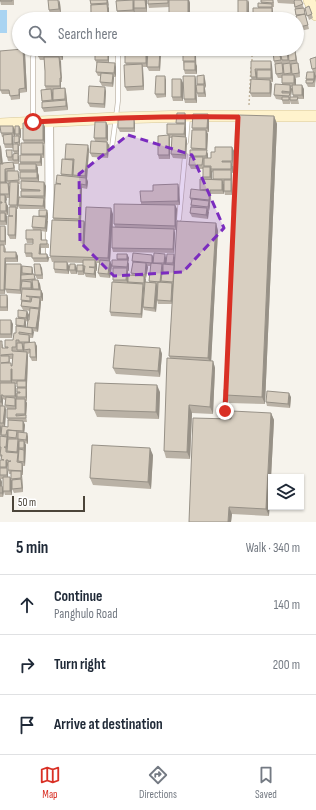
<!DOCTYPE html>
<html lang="en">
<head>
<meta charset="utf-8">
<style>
	body { margin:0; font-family:"Sofia Sans Condensed",sans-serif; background:#f2f2f3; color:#1f2937 }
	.controls { position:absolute; right:12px; bottom:12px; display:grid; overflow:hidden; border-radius:0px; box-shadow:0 1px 3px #0004 }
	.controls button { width:36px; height:36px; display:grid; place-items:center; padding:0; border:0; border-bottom:1px solid #e0e1e3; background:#fff; color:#1f2937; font:20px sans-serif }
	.scale { position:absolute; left:12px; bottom:10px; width:73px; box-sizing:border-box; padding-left:4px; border:2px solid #4b4439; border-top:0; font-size:11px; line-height:14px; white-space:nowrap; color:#4b4439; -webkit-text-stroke:3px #fff; paint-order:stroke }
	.stop { position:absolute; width:12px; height:12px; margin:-9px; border:3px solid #d93025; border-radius:50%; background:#fff }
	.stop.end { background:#d93025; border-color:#fff; box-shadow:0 1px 4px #0008 }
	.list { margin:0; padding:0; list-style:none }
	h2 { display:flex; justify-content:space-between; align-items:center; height:52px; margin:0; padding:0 16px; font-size:17px }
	h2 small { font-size:13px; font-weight:400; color:#747a83 }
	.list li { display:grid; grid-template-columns:26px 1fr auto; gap:12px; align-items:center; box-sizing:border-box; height:60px; padding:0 16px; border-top:1px solid #e0e1e3 }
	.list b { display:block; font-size:15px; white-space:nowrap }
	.list p { margin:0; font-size:13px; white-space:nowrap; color:#747a83 }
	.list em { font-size:13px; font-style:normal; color:#747a83 }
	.icon { flex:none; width:22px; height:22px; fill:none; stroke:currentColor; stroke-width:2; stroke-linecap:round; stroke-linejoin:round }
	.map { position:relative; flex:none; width:316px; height:522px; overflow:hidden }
	.search { position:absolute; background:#fff; box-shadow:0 1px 3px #0004; left:12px; right:12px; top:12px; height:44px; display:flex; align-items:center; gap:10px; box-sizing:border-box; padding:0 14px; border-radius:22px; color:#747a83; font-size:15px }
	.sheet { height:232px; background:#fff }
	nav { display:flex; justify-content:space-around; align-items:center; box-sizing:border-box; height:56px; border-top:1px solid #e0e1e3; background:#fff; font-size:11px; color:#747a83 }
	nav a { display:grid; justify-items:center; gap:2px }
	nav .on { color:#d93025 }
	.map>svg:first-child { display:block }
	.water { fill:#a9d4f2 }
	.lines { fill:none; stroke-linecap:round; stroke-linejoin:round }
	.service-casing { stroke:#c2bbae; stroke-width:5.5 }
	.minor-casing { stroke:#c2bbae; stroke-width:10 }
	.secondary-casing { stroke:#d6c79b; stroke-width:12 }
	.path { stroke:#c4b79f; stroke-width:1.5; stroke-dasharray:2 2; stroke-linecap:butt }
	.service { stroke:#fff; stroke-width:4 }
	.minor { stroke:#fff; stroke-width:8 }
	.secondary { stroke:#fff3cd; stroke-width:11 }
	.wall { fill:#bab2a6; fill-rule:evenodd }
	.shaded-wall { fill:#979187 }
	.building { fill:#d8cfc1; stroke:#979187; fill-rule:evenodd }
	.route { stroke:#d93025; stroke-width:5 }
	.marked { fill:#7b2cbf; fill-opacity:0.2; stroke:#7b2cbf; stroke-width:3; stroke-dasharray:8 5; stroke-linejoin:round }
</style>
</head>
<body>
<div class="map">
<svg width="316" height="522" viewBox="0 0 316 522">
	<rect width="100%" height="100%" fill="#f6f3ec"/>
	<!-- water -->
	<path class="water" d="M0 10H7V33H0Z"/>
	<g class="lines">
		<defs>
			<path id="service" d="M33 57V121
				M186 142 188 117
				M112 147 118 101V49
				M234 212 238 123
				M179 219 185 155
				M225 411 226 391"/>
			<path id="minor" d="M49 121 50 253"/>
			<path id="secondary" d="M309 0 316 15
				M0 124 116 118 188 116H316"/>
		</defs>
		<!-- service casing -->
		<use href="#service" class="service-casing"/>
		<!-- minor casing -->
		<use href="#minor" class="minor-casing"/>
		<!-- secondary casing -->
		<use href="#secondary" class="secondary-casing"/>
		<!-- path -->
		<path class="path" d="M252 61V49
			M249 105 251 67"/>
		<!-- service -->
		<use href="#service" class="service"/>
		<!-- minor -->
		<use href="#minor" class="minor"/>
		<!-- secondary -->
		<use href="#secondary" class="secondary"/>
	</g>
	<!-- wall -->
	<path class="wall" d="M0 0H14V5H1Z
		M59 0 60 3 61 13 50 14 49 10Z
		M90 0H108L109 18 93 19 91 15Z
		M116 0H147V12H135L134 9 135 14 145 13 147 19 122 14 118 15 117 11Z
		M148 0H189L190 3V19H169V7L149 8 148 4Z
		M248 0 249 3V18H239L238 14Z
		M261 0H273L274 3V7H273V19H253V18L258 8V7L261 3Z
		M277 0H301L305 12 309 29 300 31 296 15 294 4 278 3Z
		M309 6 313 18 309 20 305 8Z
		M23 49 25 53 27 92 20 93V99L11 100 10 94H2L0 90Z
		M63 49V60H60L62 82H61V88H65L66 92 68 110 44 112 42 108V101L46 90 45 86V71L44 60H40L38 56Z
		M95 49H109V63L116 67V77H114L113 87 102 86 100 82 101 76H98L96 72 97 64 95 60Z
		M124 49H150L161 53 160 71H149L147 67 148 53H146L147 55V67H143L144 90 127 91 125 87 126 65 125 53Z
		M197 49V54H196V56L197 74H185L184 70 183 61 185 52 184 50Z
		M287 50 288 53 296 54 300 77 295 78 296 85 304 89V99H298L299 104H291L290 101V104H283L282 100 276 99 274 95 282 85V78H278L276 74 275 65 274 61ZM291 87H292L293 97H291V96L292 89Z
		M316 57V73L315 87H308L306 83V79L313 72 312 69Z
		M251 61 272 65 273 82H271L272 84 271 97H252L250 93 252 79 251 77Z
		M195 76 196 80V85H197V84L205 79 206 87 205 88 206 97H198L197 93 196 86 197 103H185L184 99Z
		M181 79 183 83V101H173L172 97Z
		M166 80V97L157 98 155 94Z
		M106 91 105 108 90 107 88 103Z
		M274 116 277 124 265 404 229 403 226 395Z
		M186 117V137L187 141 186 159 173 158 171 154 172 138H170V159H159L158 155 168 135 167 134 177 124 176 123Z
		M209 118V132H207L208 134 207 152 208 154V158H211L215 152 232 147 234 151 233 165H232L233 173H232V195H225L224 191V183H223L224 194H211L210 204H209L210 205 209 211H208V219L192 217 190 213 191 201 190 198 200 190 204 179 203 177V169H191L189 165 190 157V156L192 150 191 148 193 130 192 128ZM211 170 213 173V179H212Z
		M106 122 108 126 107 142 109 145 108 158 92 157 90 153 95 141 94 138Z
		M43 123 45 127V144H43L44 147V158H41L42 159V166H37L38 168V173L39 176V181L46 186 45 200V209H20L18 206V209H17L16 239H10L8 235 10 216V198H6V203L8 206V215H6L7 225H0V145L1 147 3 164 13 162 15 166V171L19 175 20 184H18L19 186V197H21V181L20 178V173L19 170V164H14L13 161H8L7 157 14 154 13 148H5L4 144V137H2L1 133 15 130V136H16L15 134 19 126 21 130V138H20V146H19V155H18L19 157V164H20V162L22 155 21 154 24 143 23 140ZM13 137H14L15 144H13ZM6 173 7 181 9 185 10 184V193V187L8 183H7Z
		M135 123V132H120L118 128Z
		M89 149 87 179 88 182 87 189 82 188 81 221H84L85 224 113 214V227H115L114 224 141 204V202L153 191 179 188 180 205H167H175L177 209 176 230H174L175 233 174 253 113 252 112 248V231L110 261 112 265 117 260V259L127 254 129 258 128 262 129 264V271H128V275H132L131 273 133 263 132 261 152 255 154 258 175 257 216 223 218 231 211 361H213L215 368 213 414 192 413 190 459 166 458 164 451 170 358 169 356 172 304H158L157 300 158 289 156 312 144 310 143 307 142 318 111 316 110 312 113 282V270L112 266 110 278 100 277 98 273 100 263H96L97 271H96V278L86 277 84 273V269V275H78L77 271 83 266V263L52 262 50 256 54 220 53 218 56 183 62 176 61 174 65 160V159ZM147 266H151L149 281V282H146L145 278H146L148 267Z
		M47 210 48 214V220H47V232L41 231 42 234V240L49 244V248H41V254L49 258 48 262H34L32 257H26L25 253 33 244V243H27L26 239 33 230 32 227 39 217V216Z
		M0 226H5L6 230V245H2H4L6 249V252L18 256V262H6V272L21 264 22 267H32L33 271V274H34L36 280H38L40 284 41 290 43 294V301H41V302L40 313 38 332 33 331V338H30V343L37 346V361H32L30 357V353L28 354V356L27 384V401H26L27 403 26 417 27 422H24L25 425 24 433H27L28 437V444L25 443 26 445 25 466H23V475H22L23 492 14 493 12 489V483V495H5L4 492 3 497H0V460H2L0 456V436L2 437 1 435 0 436V341L3 345V348H5V347L13 340 16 333V325L18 318V317L27 311 29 315 28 322 26 321V327L28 328 30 311 23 310 21 306 22 282 21 294 7 293 5 289V294H0ZM10 359H13L12 365 10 363ZM15 384H17V399ZM3 399 5 400V405L7 409V418L8 421V427H5L6 410 5 406H3ZM8 464V470L9 474H11L12 481 10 477H8V472L7 469ZM1 479H3V489L2 486V482Z
		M67 262 69 266V274L55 273 54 269Z
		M42 268 43 279H37L35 275Z
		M77 268V274H71L69 270Z
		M0 295H7L8 299V311H0Z
		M0 320 13 324 12 338H0Z
		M160 348 162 354 160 377 116 374 113 368Z
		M160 392 159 419 97 417 94 410Z
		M291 397 290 408 267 406 266 402Z
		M271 413 274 420 269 516 232 514 231 522H189L231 419Z
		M153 455 151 489 93 485 90 478Z"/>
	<!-- shaded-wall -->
	<path class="shaded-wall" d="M59 0 60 3 61 13 59 9Z
		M107 0H108L109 7 107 3Z
		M133 0 134 4 135 14 133 10Z
		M145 0H147V12L146 8Z
		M188 0H189L190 3V19H188Z
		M248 0 249 3V18L247 14Z
		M107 4 109 8V18L108 14Z
		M272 8 273 12V19H272Z
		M23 49 25 53 27 92 25 88Z
		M61 49H63V60L61 56Z
		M108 49H109V64L108 60Z
		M160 49 161 53 160 71 159 67Z
		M295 50 296 54 297 64 296 60Z
		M146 51 147 55V67L146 63Z
		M195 52 196 56V64L195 61Z
		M59 57 61 61 62 82 61 78Z
		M271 61 272 65 273 82 271 78Z
		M195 62 197 66V74L195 70Z
		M115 63 116 67V77L114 73Z
		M298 63 299 67 300 77 299 73Z
		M142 64 143 68 144 90 143 86Z
		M255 69 257 73V81L256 77Z
		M314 72 316 76 315 83 314 79Z
		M113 74 114 78 113 87 112 83Z
		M204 75 205 79 206 87 204 84Z
		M294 75 296 79V87L294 83Z
		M165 76 166 80V97L165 94Z
		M195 76 196 80 197 103 195 99Z
		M60 78 61 82V90L60 86Z
		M181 79 183 83V101L181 97Z
		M270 80 272 84 271 97 270 93Z
		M204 85 205 89 206 97 204 93Z
		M290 85 292 89 291 96 290 92Z
		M302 85 304 89V99L302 95Z
		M105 87 106 91 105 108 104 104Z
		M65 88 66 92 68 110 66 106Z
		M19 89 20 93V99L19 95Z
		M51 89 53 93 54 104 52 100Z
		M185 113 186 117V127L185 123Z
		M208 114 209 118V132L207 128Z
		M274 116 277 124 265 404 262 397Z
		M134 119 135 123V132L134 128Z
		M106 122 108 126V142L106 138Z
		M43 123 45 127V144L43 140Z
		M185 124 186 128V137L187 141 186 159 185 155 186 138 184 134Z
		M13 126 15 130V137L13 133Z
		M19 126 21 130V138L19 134Z
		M206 130 208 134 207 152 208 154V160L206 156 207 151 206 149Z
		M12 134 13 138 14 148 12 144Z
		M169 135 170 139V159L169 155Z
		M19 136 20 140V146L19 142Z
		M107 142 109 145 108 158 107 154Z
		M43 143 44 147V158L43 154Z
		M18 144 19 148V155L18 151Z
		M0 145 1 147 3 167 1 163Z
		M88 145 89 149 87 179 88 182 87 189 86 185V179L85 176Z
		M232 147 234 151 233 165 232 161Z
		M18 153 19 157V164L18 160Z
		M41 155 42 159V166L40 162Z
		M73 160 74 164 73 175V179L72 175Z
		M231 162 233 166V173L231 169Z
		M36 164 38 168V173L39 176V182L37 178V174L36 170Z
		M210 167 212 171V181L210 177Z
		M5 169 6 173 7 186 5 182Z
		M231 170 232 174V183L231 179Z
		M222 180 224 184V194L222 190Z
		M231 180 232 184V195L231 191Z
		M18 182 19 186 18 209 17 205Z
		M44 182 46 186 45 200 44 196Z
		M8 183 10 187V198L9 194Z
		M81 184 82 188 81 223 79 219Z
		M178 184 179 188 180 205 178 201Z
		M210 190 211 194 210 204 209 200Z
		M5 195 7 199 6 203 8 206V215L6 211 5 203Z
		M44 198 45 201V209L43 206Z
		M209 201 210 205 209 211 208 207Z
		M175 205 177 209 176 230 175 226Z
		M16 207 17 211 16 239 15 235Z
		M111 208 113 214 110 261 112 265 110 278 108 274 110 263 108 258Z
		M207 208 209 212 208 219 206 215Z
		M47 210 48 214V220L46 216Z
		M5 213 7 216V225L5 221Z
		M46 217 48 221 47 232 45 228Z
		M84 221 87 227 85 252 83 246Z
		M216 223 218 231 211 365 208 358Z
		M5 226 6 230V245L5 241Z
		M174 229 175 233 174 253 173 249Z
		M41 230 42 234V244L41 240Z
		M40 244 41 248V258L39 254Z
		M16 252 18 256V262L16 258Z
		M47 254 49 258 48 262 47 258Z
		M127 254 129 258 128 262 129 264V271L127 267Z
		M165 254 166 258V267L164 263Z
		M174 254 175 258 174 286 173 282 174 266 173 263Z
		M152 255 154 259 153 267 152 263Z
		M5 258 6 262 5 294 4 290Z
		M95 260 97 264V271L95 267Z
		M67 262 69 266V274L67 270Z
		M146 263 148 267 146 278 145 275Z
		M21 264 22 268 21 294 20 290Z
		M40 264 42 268 43 279 42 275Z
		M75 264 77 268V274L75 270Z
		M162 264 163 268 162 281H161V286L160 282Z
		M83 265 84 269V275L83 271Z
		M32 267 33 271V278L32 274Z
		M95 268 96 272V278L94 274Z
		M127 268 128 272V284L126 280Z
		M144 276 146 279 145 287 144 283Z
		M38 280 40 284 41 293 39 289Z
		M31 282 33 286 32 292 31 288Z
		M156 283 158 287 156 312 154 308Z
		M172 283 174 287 173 305 171 301Z
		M143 284 144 288 142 318 141 314Z
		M41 290 43 294V301L41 297Z
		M7 295 8 299V311L7 307Z
		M40 298 41 302 40 312 39 308Z
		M39 309 40 313 38 332 36 328Z
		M27 311 29 315 28 322 26 318Z
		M25 319 26 323V330L24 326Z
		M11 320 13 324 12 338 11 334Z
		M32 328 34 332 33 338 32 334Z
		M29 335 30 339V346L29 342Z
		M35 342 37 346V361L36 357Z
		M22 343 24 347V354L23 350Z
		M160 348 162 354 160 377 158 371Z
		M27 352 28 356 27 384V391L26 387 25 380Z
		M213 361 215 368 213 414 210 407Z
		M11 369 13 373 12 380V385L11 381Z
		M15 383 16 387 17 400 15 396Z
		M157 385 160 392 159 419 156 412Z
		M26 388 27 392V401L26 397Z
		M289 393 291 397 290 408 288 404Z
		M1 395 3 399V406L1 402Z
		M15 398 17 402 16 410 15 406Z
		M25 399 27 403 26 417 27 422 25 414Z
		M189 405 192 413 190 459 187 452Z
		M5 406 6 410 5 427 3 423Z
		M271 413 274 420 269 516 266 509Z
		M23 421 25 425 24 435 23 431Z
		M0 425 2 429 1 436 0 432Z
		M7 430 8 434V451L6 447Z
		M27 433 28 437V444L26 440Z
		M18 439 19 443V456L17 452Z
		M24 441 26 445 25 466 24 462Z
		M150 448 153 455 151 489 148 482Z
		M6 460 8 464 7 469 8 472V479L7 475V470L6 467Z
		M22 463 23 467V475L22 471Z
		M21 471 22 475 23 492 22 488Z
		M10 477 12 481V495L10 491Z
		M0 478 2 482 1 490 0 486Z
		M2 486 4 490 3 497 2 493Z
		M229 507 232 514 231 522H228Z"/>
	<!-- building -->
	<path class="building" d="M0 0H12V1H0Z
		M48 0H58L59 9 49 10Z
		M90 0H107V3L91 4Z
		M133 0V10L117 11 116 1Z
		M134 0H145L146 8H134Z
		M148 0H168V3L148 4Z
		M169 0H188V19H169Z
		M238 0H247V14H238Z
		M261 0H273V3L261 2Z
		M295 0H301L303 4 295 7 294 1Z
		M258 3 272 4V7H258Z
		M107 4 108 14H97V15H107V19H94V15H91V5Z
		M309 6 312 14 307 16 305 8Z
		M253 8H272V18H253Z
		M304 8 305 14 296 15 295 9Z
		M145 13V19H122V14Z
		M305 14 308 25 299 27 296 16Z
		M23 49 25 88 19 89V95L10 96 9 90H0V51Z
		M38 49H61V56H38Z
		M95 49H108V60H95Z
		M148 49H160L159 67H147Z
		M184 49H196V50H184Z
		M287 50 288 60H282L281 56H280L281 60 274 61 273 51Z
		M295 50 296 60 289 61 288 51Z
		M125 51H146V63H125Z
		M183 52H195V61H183Z
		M44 57H59L61 78H60V86H45V71Z
		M316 57V68L312 69 310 59Z
		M251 61H271V69H255L256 77H251Z
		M97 62 115 63 114 73 96 72Z
		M184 62H195V70H184Z
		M282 63 283 73 276 74 275 64Z
		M290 63 291 73 284 74 283 64Z
		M298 63 299 73 292 74 291 64Z
		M142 64 143 86 125 87 124 65Z
		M257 70H271V78H257Z
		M307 72H314V79H306Z
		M101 73 113 74 112 83 100 82Z
		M204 75V84H197V76Z
		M282 75H294V83H282Z
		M156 76H165V94H155Z
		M183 76H195V99H184Z
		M172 79H181V97H172Z
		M251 79 270 80V93H250Z
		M306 80H314L313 83H306Z
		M275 84 290 85V92L282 91V93H290L289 96 274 95Z
		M196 85H204V93H197Z
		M292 85H302V95H293Z
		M89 86 105 87 104 104 88 103Z
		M65 88V99L53 100V89Z
		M51 89 52 100 42 101 41 90Z
		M282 97H289V100H282Z
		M290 97H298L297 100H290Z
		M66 100V106L42 108V102Z
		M177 113H185V123H176Z
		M193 114H208L207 128H192Z
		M238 115 274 116 262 397 226 395Z
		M134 119V128H118V120Z
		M95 122H106V138H94Z
		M23 123H43V140H23Z
		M167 124H185L184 134H167Z
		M0 126H13V133H1Z
		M15 126H19V134H15Z
		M192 130H206V149L191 148Z
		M12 134V144H4L3 135Z
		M169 135V155H158V136Z
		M14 136H19V142L14 143Z
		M172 136 186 137 185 155 171 154Z
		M91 141 107 142V154L90 153Z
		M21 143H43V154H21Z
		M13 144H18V151H13Z
		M66 144 88 145 85 176 73 175 74 159H65Z
		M215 147H232V161H222V162H231V169H211V166H204V158H211V152H215Z
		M0 149 1 163 0 164Z
		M6 150H12V157H7Z
		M190 150H207L206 156H190Z
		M18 153V160H13V154Z
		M20 155H41L40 162H20Z
		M190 157H203L202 165H189Z
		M62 159 73 160 72 175 61 174Z
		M13 162 14 168 5 169V182H0V164H3V163Z
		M19 164H36V170H19Z
		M203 167H210V177H203Z
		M213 170H231V179H213Z
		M7 171H18L19 180 7 181Z
		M20 172H37V178H20Z
		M57 175 86 178V185L81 184 79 219 53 218 55 184H61L56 183Z
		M200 179 222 180V190H210L209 200 190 198 191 189 208 191V189L200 190Z
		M224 180H231V191H224Z
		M21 181 44 182V196H21V191H40V190L21 189Z
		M10 182H18L17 205H9Z
		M0 183H8L9 194H0Z
		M178 184V201L141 202 140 191H153V185Z
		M0 195H5V203L6 202V211H0V203H2V202H0Z
		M19 197 44 198 43 206 18 205Z
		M192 199 209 201 208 207 191 205Z
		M114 204 175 205V226L114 224Z
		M9 207H16L15 235H8V216H13H9Z
		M86 207 111 208 108 258 50 256 52 220 84 221 83 246H84Z
		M191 207 207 208 206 215 190 213Z
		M39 210H47L46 216H39Z
		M0 213H5V221H0Z
		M33 216 46 217 45 228 32 227Z
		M177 221 216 223 208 358 169 356Z
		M0 226H5V241H0Z
		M112 227 174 229 173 249 112 248Z
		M26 230H41V240H47V244H40L39 254H47V258H32V253H25V244H33V239H26Z
		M0 245H4V252H16V258H5L4 290H0Z
		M133 253 152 255V263L132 261Z
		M154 253 165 254 164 263H153Z
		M117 254H127V259H117Z
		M167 254H174L173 263H166Z
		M83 260H95V267H89L95 268 94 274 84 273 85 266H83Z
		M100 260 110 261 108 274 98 273Z
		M112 260H128L127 267 112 266Z
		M54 262H67V270L54 269Z
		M133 262 146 263 145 275 131 273Z
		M151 263 162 264 160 282 149 281Z
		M6 264H21L20 290 5 289Z
		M34 264H40L42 275H35Z
		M70 264H75V270H69Z
		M163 264 174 265 173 282 161 281 162 273H169L163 272Z
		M77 265H83V271H77Z
		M22 266 32 267V274L22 273Z
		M113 268H127L126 280H113Z
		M34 274 35 279 21 280V275Z
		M128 275 144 276V283L128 282Z
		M32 280H38L39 289H33Z
		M22 281 31 282V288H21Z
		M112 282 143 284 141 314 110 312Z
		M145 282 156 283 154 308 143 307Z
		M158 282 172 283 171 301 157 300Z
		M22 289 41 290V297L26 296 30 297V301L21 300Z
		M0 295H7V307H0Z
		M32 297 40 298 39 308 21 306 22 301 31 302Z
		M30 308 39 309 36 328 27 327 28 320H29Z
		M18 310 27 311 26 318 18 317Z
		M16 318 25 319 24 326 16 325Z
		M0 320H11V334H0Z
		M16 326 32 328V334L19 332V334L29 335V342H19V340H16V347H12V351L27 352 25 380H12V369H11V381H0V341H2V348H8V347H5V340H13L14 333H16ZM13 354 12 366H11V363H1L9 362V356H1V355Z
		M35 342 36 357H30V349L24 350V343Z
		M17 343H22L23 350H17Z
		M115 345 160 348 158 371 113 368Z
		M167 358 213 361 210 407 189 405 187 452 164 451Z
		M17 381H26V387H17Z
		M0 383H15V396H3V395H1V402H0Z
		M95 383 157 385 156 412 94 410Z
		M17 388H26V397H17V393H20V392H17Z
		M267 391 289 393 288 404 266 402Z
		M6 397 15 398V406L5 405Z
		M16 399H25V414H16V416L26 415V418H7V409H16Z
		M0 406H5L3 423H0Z
		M232 411 271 413 266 509 229 507 228 522H189L193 418 231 419Z
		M8 420 23 421V431L7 430 6 435H1L2 426 8 427Z
		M8 430 17 431 16 438 8 437Z
		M18 432 27 433 26 440 18 439Z
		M0 436 7 437 6 447H4L6 448V452L18 453 17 462 22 463V471L8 470V462L11 461H8V460H6V467H0V460H4L1 459 2 455H0L1 447H0Z
		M8 439H18L17 452 7 451Z
		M19 441H24V448H19Z
		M92 445 150 448 148 482 90 478Z
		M19 449 24 450V462L18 461Z
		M0 468H7V475H0Z
		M11 471H21V478L11 479Z
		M3 477H10V491H3Z
		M21 479 22 488 12 489V480Z
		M0 486H2V493H0Z"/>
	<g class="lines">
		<!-- route -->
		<path class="route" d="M33 122C101 118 170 116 238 117L225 411"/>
	</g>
	<!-- marked area -->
	<path class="marked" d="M128 135 192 155 224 228 183 272 114 276 80 242 79 174Z"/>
</svg>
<div class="controls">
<button><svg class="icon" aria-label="layers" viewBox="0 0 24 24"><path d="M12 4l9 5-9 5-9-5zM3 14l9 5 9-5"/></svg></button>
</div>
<div class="scale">50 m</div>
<div class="stop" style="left:33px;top:122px"></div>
<div class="stop end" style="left:225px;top:411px"></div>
<div class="search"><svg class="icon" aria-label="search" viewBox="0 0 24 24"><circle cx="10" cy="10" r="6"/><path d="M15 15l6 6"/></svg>Search here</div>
</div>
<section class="sheet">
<h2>5 min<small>Walk · 340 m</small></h2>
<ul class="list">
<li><svg class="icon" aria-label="ahead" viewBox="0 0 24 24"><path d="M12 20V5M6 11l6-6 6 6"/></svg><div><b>Continue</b><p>Panghulo Road</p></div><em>140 m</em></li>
<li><svg class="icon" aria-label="right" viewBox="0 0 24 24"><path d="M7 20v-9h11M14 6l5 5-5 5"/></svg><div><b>Turn right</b></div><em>200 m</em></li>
<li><svg class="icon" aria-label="arrive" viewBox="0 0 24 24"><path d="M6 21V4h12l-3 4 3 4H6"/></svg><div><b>Arrive at destination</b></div></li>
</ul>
</section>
<nav>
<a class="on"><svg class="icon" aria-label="map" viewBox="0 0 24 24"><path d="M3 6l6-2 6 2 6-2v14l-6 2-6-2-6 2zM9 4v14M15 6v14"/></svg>Map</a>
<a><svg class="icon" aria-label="directions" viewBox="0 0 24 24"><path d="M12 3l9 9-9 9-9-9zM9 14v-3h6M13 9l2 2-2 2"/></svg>Directions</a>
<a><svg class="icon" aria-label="saved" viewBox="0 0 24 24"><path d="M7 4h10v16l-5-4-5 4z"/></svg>Saved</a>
</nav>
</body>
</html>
